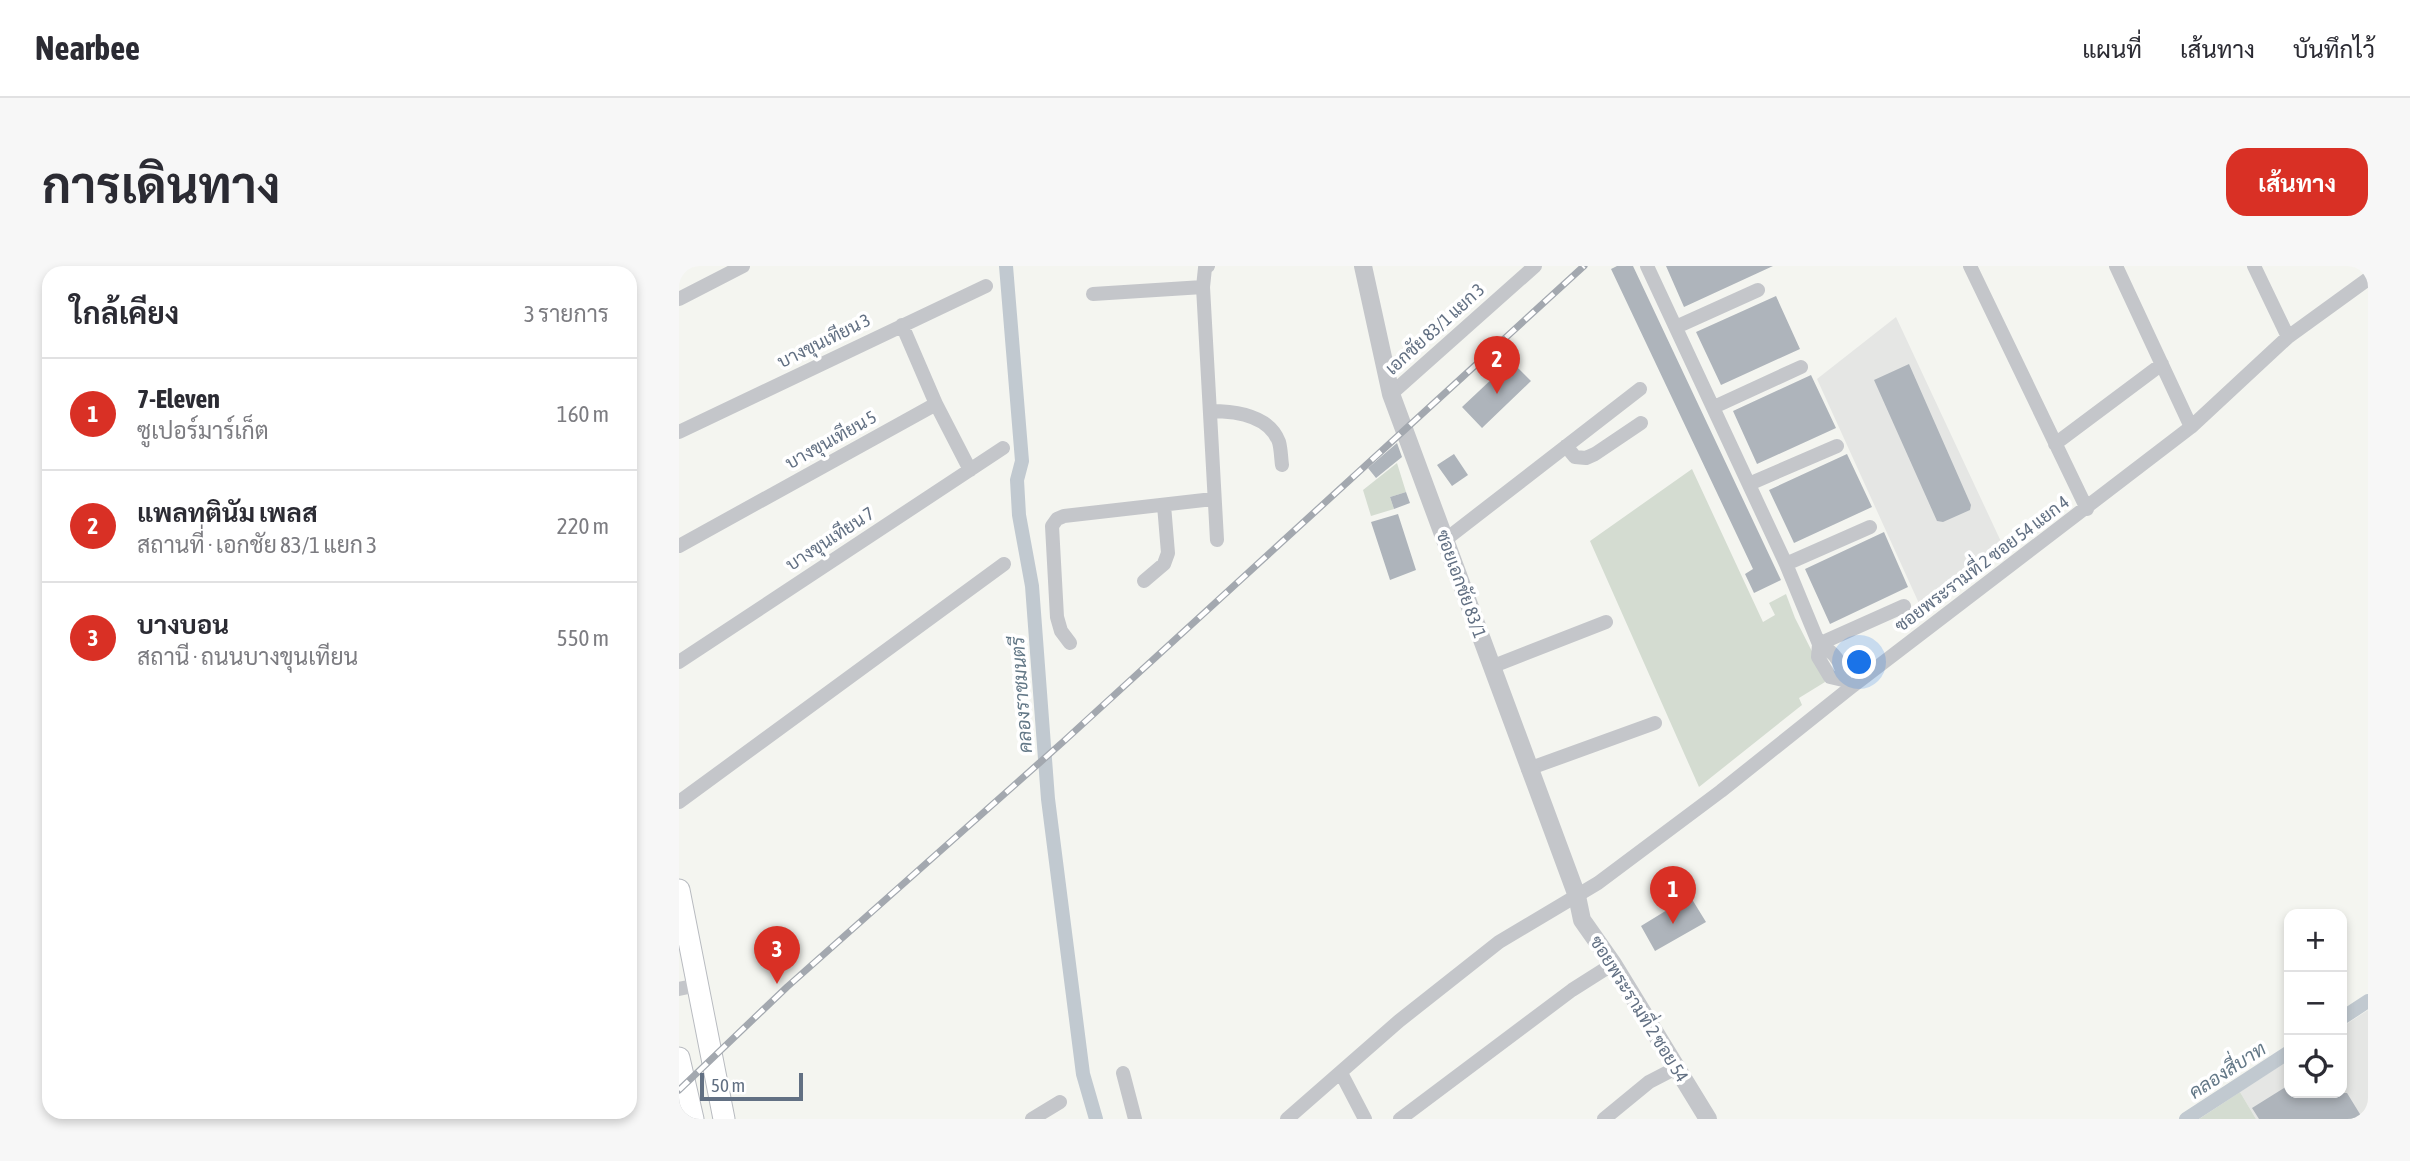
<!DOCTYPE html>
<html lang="th">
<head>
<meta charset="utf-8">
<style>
	body { margin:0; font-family:"Asap Condensed",Sarabun,sans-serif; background:#f7f7f7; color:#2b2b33 }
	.controls { position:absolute; right:21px; bottom:21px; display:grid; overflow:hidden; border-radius:14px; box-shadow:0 4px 10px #0003 }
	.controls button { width:63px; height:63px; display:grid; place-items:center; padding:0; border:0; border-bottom:2px solid #e1e1e2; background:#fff; color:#2b2b33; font:35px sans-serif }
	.scale { position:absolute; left:21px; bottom:18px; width:103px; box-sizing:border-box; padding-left:7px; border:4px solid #627083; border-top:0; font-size:19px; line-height:24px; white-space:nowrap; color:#627083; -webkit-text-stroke:5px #fff; paint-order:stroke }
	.you { position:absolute; left:1181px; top:397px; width:24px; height:24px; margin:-18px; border:5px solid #fff; border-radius:50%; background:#1a73e8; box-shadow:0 0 0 10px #1a73e833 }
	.badge { display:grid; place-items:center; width:46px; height:46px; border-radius:50%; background:#d93025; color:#fff; font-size:23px; font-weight:700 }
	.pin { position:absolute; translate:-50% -58px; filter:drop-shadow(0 2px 4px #0008) }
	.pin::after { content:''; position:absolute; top:37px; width:24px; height:21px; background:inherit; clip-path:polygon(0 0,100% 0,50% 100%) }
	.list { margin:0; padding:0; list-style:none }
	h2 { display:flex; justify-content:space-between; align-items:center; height:91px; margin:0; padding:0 28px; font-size:30px }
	h2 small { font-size:23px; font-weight:400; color:#7c7c81 }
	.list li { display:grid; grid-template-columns:46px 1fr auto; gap:21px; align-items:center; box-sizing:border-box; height:112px; padding:0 28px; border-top:2px solid #e1e1e2 }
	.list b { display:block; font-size:26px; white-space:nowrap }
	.list p { margin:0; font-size:23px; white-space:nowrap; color:#7c7c81 }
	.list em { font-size:23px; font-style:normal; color:#7c7c81 }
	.icon { flex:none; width:38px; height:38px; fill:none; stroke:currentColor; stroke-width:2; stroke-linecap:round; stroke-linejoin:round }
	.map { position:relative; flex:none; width:1689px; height:853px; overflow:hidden; border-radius:21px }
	header { display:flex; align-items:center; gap:42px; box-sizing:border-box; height:98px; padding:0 35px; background:#fff; border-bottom:2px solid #e1e1e2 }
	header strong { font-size:33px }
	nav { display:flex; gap:38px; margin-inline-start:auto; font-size:24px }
	.intro { display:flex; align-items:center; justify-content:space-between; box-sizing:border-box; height:168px; padding:0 42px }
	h1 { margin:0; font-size:49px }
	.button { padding:18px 32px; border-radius:21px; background:#d93025; color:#fff; font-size:24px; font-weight:700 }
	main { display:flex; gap:42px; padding:0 42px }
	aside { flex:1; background:#fff; border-radius:21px; box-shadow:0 4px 10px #0003 }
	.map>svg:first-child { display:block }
	.built { fill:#e5e6e4 }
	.green { fill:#d4dcd1 }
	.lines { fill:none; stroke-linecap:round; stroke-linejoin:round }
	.canal { stroke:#c1c9d0; stroke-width:14 }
	.building { fill:#aeb4bb }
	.secondary-casing { stroke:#b8bbc0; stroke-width:23 }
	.minor { stroke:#c4c6ca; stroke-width:14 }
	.tertiary { stroke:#c4c6ca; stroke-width:18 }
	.secondary { stroke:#fff; stroke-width:21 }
	.rail-casing { stroke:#a3a8af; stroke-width:7 }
	.rail { stroke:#fff; stroke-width:4.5; stroke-dasharray:13; stroke-linecap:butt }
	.labels { text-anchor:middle; stroke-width:7; stroke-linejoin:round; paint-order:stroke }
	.street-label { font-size:18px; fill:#627083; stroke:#fff }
	.water-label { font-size:19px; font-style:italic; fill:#637887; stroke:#fff }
</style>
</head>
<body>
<header>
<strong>Nearbee</strong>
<nav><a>แผนที่</a><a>เส้นทาง</a><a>บันทึกไว้</a></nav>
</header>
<div class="intro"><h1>การเดินทาง</h1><a class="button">เส้นทาง</a></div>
<main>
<aside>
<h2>ใกล้เคียง<small>3 รายการ</small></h2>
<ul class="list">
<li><span class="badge">1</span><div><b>7-Eleven</b><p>ซูเปอร์มาร์เก็ต</p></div><em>160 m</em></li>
<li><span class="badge">2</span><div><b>แพลทตินัม เพลส</b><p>สถานที่ · เอกชัย 83/1 แยก 3</p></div><em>220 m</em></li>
<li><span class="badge">3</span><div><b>บางบอน</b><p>สถานี · ถนนบางขุนเทียน</p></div><em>550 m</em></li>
</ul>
</aside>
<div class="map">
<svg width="1689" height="853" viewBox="0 0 1689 853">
	<rect width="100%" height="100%" fill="#f4f5f0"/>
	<!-- built -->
	<path class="built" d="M1217 51 1325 282 1243 344 1138 113Z
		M1689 744V853H1577L1561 826 1610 794V827H1663V761Z"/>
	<!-- green -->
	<path class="green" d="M718 197 727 226 711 231 715 243 692 250 684 224Z
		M1013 203 1084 356 1096 349 1090 337 1107 328 1116 352 1145 409 1146 416 1120 432 1123 439 1020 521 911 275Z
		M1561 826 1577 853H1520Z"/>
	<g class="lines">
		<!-- canal -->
		<path class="canal" d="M327 0 343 195 338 214 340 249 353 320 369 533 404 808 417 853
			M1663 752 1689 735
			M1507 853 1610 786"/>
	</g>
	<!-- building -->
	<path class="building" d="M938 0H954L1102 314 1075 327 1066 308 1074 303 932 3Z
		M987 0H1094L1005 41Z
		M1097 30 1121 83 1042 119 1017 66Z
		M832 95 852 115 803 162 783 141Z
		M1230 98 1292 239 1291 244 1264 256 1258 255 1195 114Z
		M1132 109 1157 162 1078 198 1054 145Z
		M718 177 723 191 697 212 689 202Z
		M775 188 789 209 773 220 758 199Z
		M1168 188 1193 241 1115 277 1090 224Z
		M727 226 731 237 715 243 711 231Z
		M719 248 737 304 711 314 692 256Z
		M1205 266 1229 321 1151 358 1126 303Z
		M1011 630 1027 656 976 685 962 660Z
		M1610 819V827H1668L1684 853H1580L1573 842Z"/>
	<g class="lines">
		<defs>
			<path id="secondary" d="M0 624 45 853
				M0 792 14 853"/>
		</defs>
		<!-- secondary casing -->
		<use href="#secondary" class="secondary-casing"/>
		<!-- minor -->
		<path class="minor" d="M529 0 526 2 524 21 538 274
			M968 0 1107 298 1140 378 1139 391 1151 411 1164 414
			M1291 0 1408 243
			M1437 0 1512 161
			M1575 0 1609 71
			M414 28 524 21
			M0 33 64 0
			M223 59 257 138
			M997 61 1079 24
			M712 128 856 0
			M1035 141 1122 101
			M531 145C555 145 590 149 600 176 602 183 602 192 603 199
			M0 166 307 20
			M1376 178 1483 98
			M887 180 896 191 907 192 916 188 962 157
			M1070 218 1158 180
			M766 274 961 123
			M0 280 257 138 291 204
			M1107 298 1191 261
			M465 315 485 298 489 287 485 239
			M391 377 382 365 378 351 373 260 378 253 385 250 534 233
			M1140 378 1225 340
			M1140 378C1150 383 1160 392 1163 404 1165 411 1164 414 1169 420
			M0 396 324 182
			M812 401 927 356
			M849 503 976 457
			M0 536 325 298
			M0 723 19 719
			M444 807 456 853
			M662 807 686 853
			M353 853 381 836
			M608 853 720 755 820 676 919 617 1042 525 1171 422 1512 161 1609 71 1689 13
			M721 853 893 724 934 698
			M925 853 970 816 997 802"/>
		<!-- tertiary -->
		<path class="tertiary" d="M684 0 712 128 898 630 903 654 934 698 1029 853"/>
		<!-- secondary -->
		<use href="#secondary" class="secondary"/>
		<defs>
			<path id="rail" d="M0 824 108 721 385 475 905 0"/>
		</defs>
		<!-- rail casing -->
		<use href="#rail" class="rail-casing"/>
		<!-- rail -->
		<use href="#rail" class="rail"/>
	</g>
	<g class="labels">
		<!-- street labels -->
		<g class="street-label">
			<text transform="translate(756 63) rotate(-42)" y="6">เอกชัย 83/1 แยก 3</text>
			<text transform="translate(145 75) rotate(-26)" y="6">บางขุนเทียน 3</text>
			<text transform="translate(152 174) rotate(-29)" y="6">บางขุนเทียน 5</text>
			<text transform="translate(151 273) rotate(-33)" y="6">บางขุนเทียน 7</text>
			<text transform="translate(1303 298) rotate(-37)" y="6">ซอยพระรามที่ 2 ซอย 54 แยก 4</text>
			<text transform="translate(782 318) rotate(70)" y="6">ซอยเอกชัย 83/1</text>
			<text transform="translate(960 743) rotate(58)" y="6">ซอยพระรามที่ 2 ซอย 54</text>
		</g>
		<!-- water labels -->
		<g class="water-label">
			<text transform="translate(342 429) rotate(-94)" y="7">คลองราชมนตรี</text>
			<text transform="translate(1548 804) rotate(-33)" y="7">คลองสี่บาท</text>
		</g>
	</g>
</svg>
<div class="controls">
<button>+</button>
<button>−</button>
<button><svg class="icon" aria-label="locate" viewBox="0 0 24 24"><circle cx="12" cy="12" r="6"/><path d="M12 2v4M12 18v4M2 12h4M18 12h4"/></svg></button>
</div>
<div class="scale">50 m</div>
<div class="you"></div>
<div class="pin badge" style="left:994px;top:658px">1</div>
<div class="pin badge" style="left:818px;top:128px">2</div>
<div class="pin badge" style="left:98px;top:718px">3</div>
</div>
</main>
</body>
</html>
